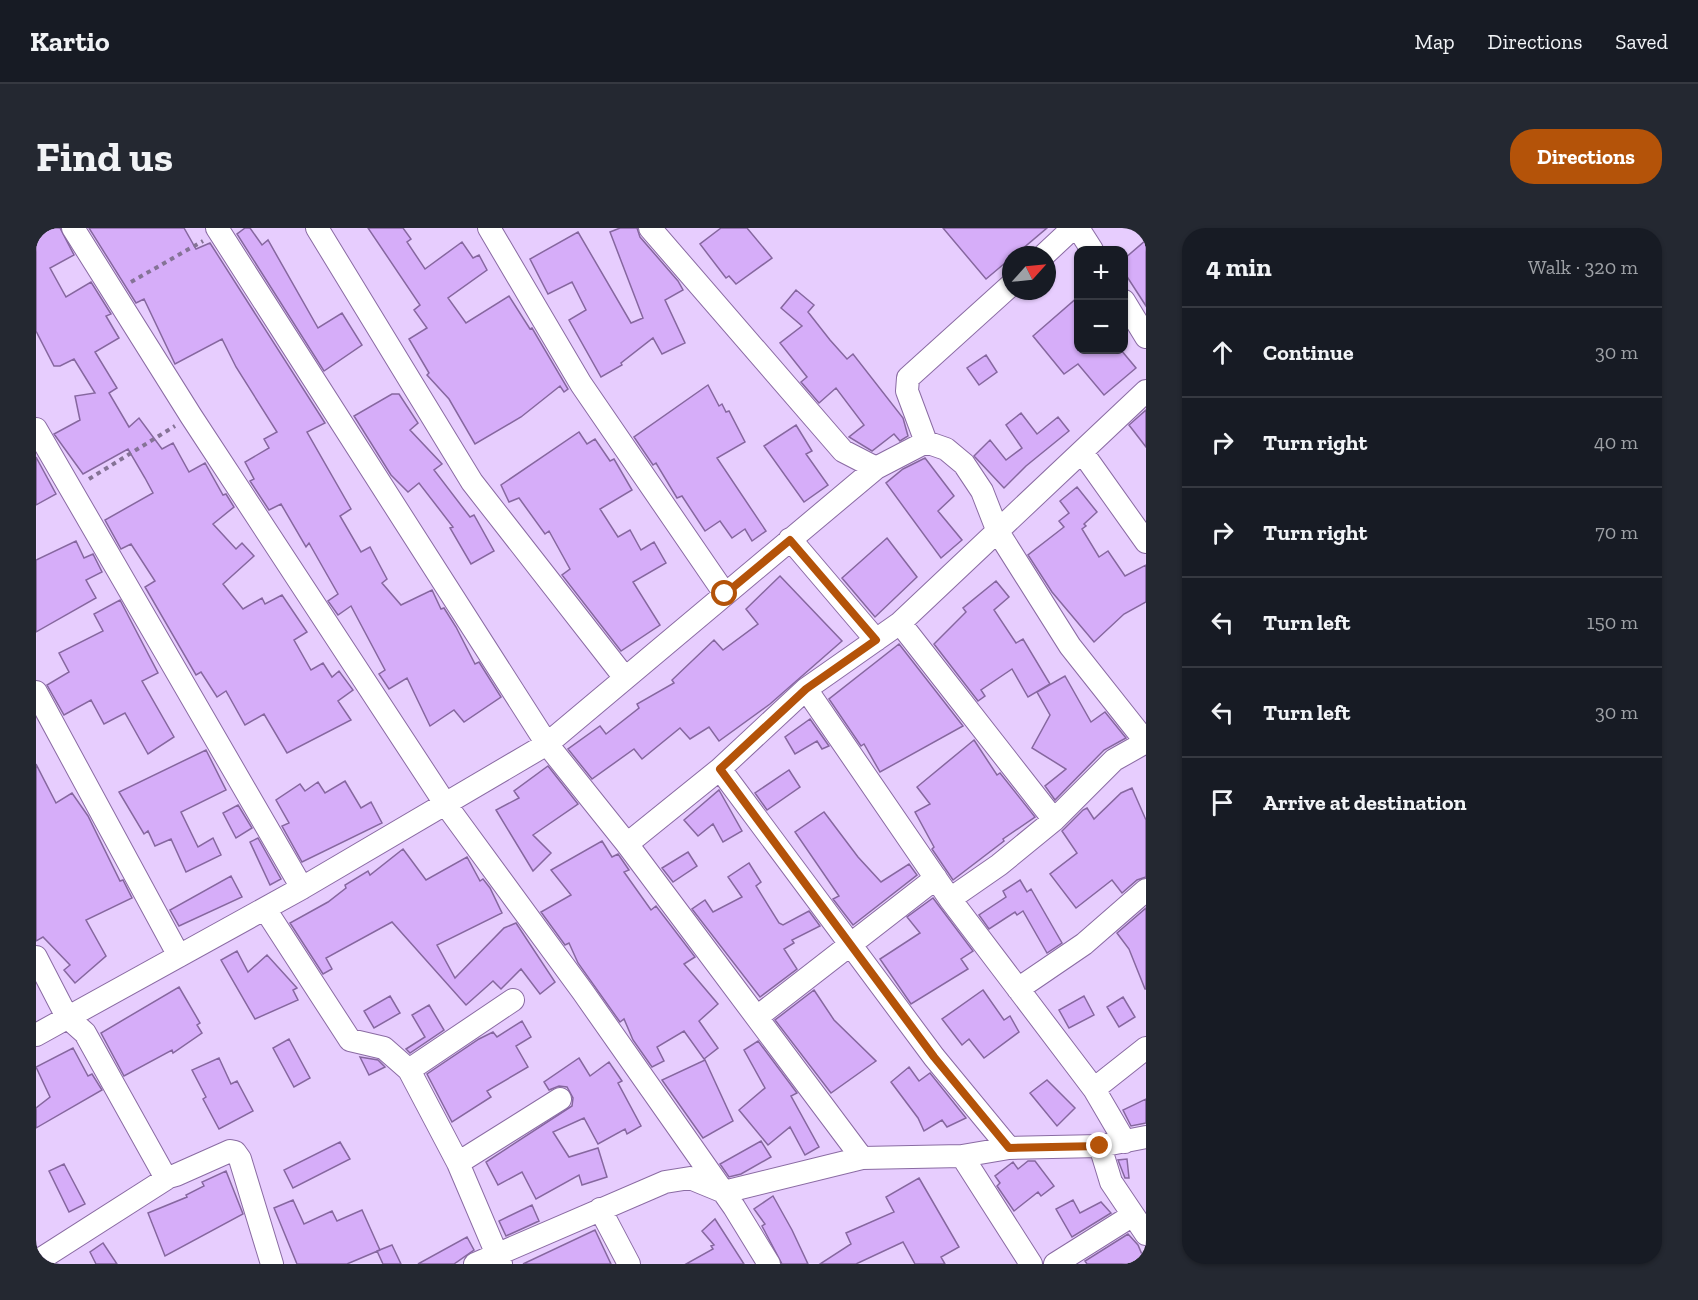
<!DOCTYPE html>
<html lang="en">
<head>
<meta charset="utf-8">
<style>
	body { margin:0; font-family:"Zilla Slab",serif; background:#242831; color:#f1f3f6 }
	.controls { position:absolute; right:18px; top:18px; display:grid; overflow:hidden; border-radius:12px; box-shadow:0 2px 4px #0004 }
	.controls button { width:54px; height:54px; display:grid; place-items:center; padding:0; border:0; border-bottom:2px solid #363941; background:#171b24; color:#f1f3f6; font:30px sans-serif }
	.compass { position:absolute; left:966px; top:18px; width:54px; height:54px; border-radius:50%; background:#171b24; box-shadow:0 2px 4px #0004; rotate:63deg }
	.stop { position:absolute; width:18px; height:18px; margin:-14px; border:4px solid #b45309; border-radius:50%; background:#fff }
	.stop.end { background:#b45309; border-color:#fff; box-shadow:0 2px 6px #0008 }
	.list { margin:0; padding:0; list-style:none }
	h2 { display:flex; justify-content:space-between; align-items:center; height:78px; margin:0; padding:0 24px; font-size:26px }
	h2 small { font-size:20px; font-weight:400; color:#9ea1a6 }
	.list li { display:grid; grid-template-columns:39px 1fr auto; gap:18px; align-items:center; box-sizing:border-box; height:90px; padding:0 24px; border-top:2px solid #363941 }
	.list b { display:block; font-size:22px; white-space:nowrap }
	.list em { font-size:20px; font-style:normal; color:#9ea1a6 }
	.icon { flex:none; width:33px; height:33px; fill:none; stroke:currentColor; stroke-width:2; stroke-linecap:round; stroke-linejoin:round }
	.map { position:relative; flex:none; width:1110px; height:1036px; overflow:hidden; border-radius:24px }
	header { display:flex; align-items:center; gap:36px; box-sizing:border-box; height:84px; padding:0 30px; background:#171b24; border-bottom:2px solid #363941 }
	header strong { font-size:28px }
	nav { display:flex; gap:33px; margin-inline-start:auto; font-size:21px }
	.intro { display:flex; align-items:center; justify-content:space-between; box-sizing:border-box; height:144px; padding:0 36px }
	h1 { margin:0; font-size:42px }
	.button { padding:15px 27px; border-radius:24px; background:#b45309; color:#fff; font-size:21px; font-weight:700 }
	main { display:flex; gap:36px; padding:0 36px }
	aside { flex:1; background:#171b24; border-radius:24px; box-shadow:0 2px 4px #0004 }
	.map>svg:first-child { display:block }
	.building { fill:#d6adf9; stroke:#86679f; stroke-width:1.5 }
	.lines { fill:none; stroke-linecap:round; stroke-linejoin:round }
	.minor-casing { stroke:#8a6ba3; stroke-width:24 }
	.path { stroke:#857396; stroke-width:4; stroke-dasharray:4.5 4.5; stroke-linecap:butt }
	.minor { stroke:#fff; stroke-width:22 }
	.route { stroke:#b45309; stroke-width:8 }
</style>
</head>
<body>
<header>
<strong>Kartio</strong>
<nav><a>Map</a><a>Directions</a><a>Saved</a></nav>
</header>
<div class="intro"><h1>Find us</h1><a class="button">Directions</a></div>
<main>
<div class="map">
<svg width="1110" height="1036" viewBox="0 0 1110 1036">
	<rect width="100%" height="100%" fill="#e7cdfe"/>
	<!-- building -->
	<path class="building" d="M0 0H24L38 27 14 40 30 69 55 54 75 86 70 88 83 110 59 124 81 160 73 165 93 199 103 190 126 221 137 215 153 244 169 235 187 267 190 266 198 279 177 296 200 321 206 315 218 328 187 356 207 381 226 370 229 376 246 367 271 404 258 412 275 442 287 435 296 449 303 443 317 462 302 473 315 492 251 525 228 486 209 497 190 463 181 469 165 444 160 447 109 359 119 353 95 316 85 321 69 292 117 265 109 250 92 221 47 246 18 206 44 192 39 168 59 165 38 131 24 138H18L0 103Z
		M53 0H148L160 21 174 15 289 195 271 204 315 281 304 288 325 324 334 319 351 351 346 355 365 377 396 362 405 381 408 380 420 399 439 436 443 434 465 469 428 494 418 482 394 498 371 450 353 461 343 446 349 442 315 378 302 387 292 373 302 366 273 315 270 319 245 276 233 282 214 253 218 251 209 234 233 220 228 211 241 204 200 139 186 111 139 136 108 71 100 75Z
		M209 0H214L226 17 232 12 282 100 306 85 326 117 288 143 201 6Z
		M332 0H367L375 11 371 14 389 41 426 14 437 30 443 27 451 42 412 70 430 95 473 68 494 101 496 100 532 161 528 164 524 158 485 189 439 216 413 171 391 147 393 145 373 111 391 100 378 82 384 77Z
		M584 0H601L604 9 642 53 647 62 629 72 649 115 626 126 617 110 585 135 586 137 565 149 533 92 550 82 536 54 512 66 494 31 542 4 595 95 607 90 574 4Z
		M685 0H711L736 30 700 56 693 48 690 50 664 16Z
		M907 0H1011L979 27H975V30L950 51Z
		M1110 12V78L1088 44V31Z
		M760 62 778 77 772 84 794 112 811 131 817 126 867 190 872 208 864 213 858 206 836 223 813 209 828 197 800 160 783 175 765 154 771 149 744 115 766 98 745 80Z
		M1042 69V122H1085L1100 140 1068 167 1042 136 1028 146 997 108Z
		M950 127 961 144 943 157 931 140Z
		M672 157 683 178 686 176 690 184 693 183 709 214 681 230 730 303 716 313 709 301 696 310 684 293 669 303 646 268 641 270 620 235 617 237 598 209Z
		M356 166H363L382 195 374 202 406 236 398 242 434 289 438 287 458 323 435 336 414 300 417 299 383 255 372 264 355 247 318 188Z
		M1110 182V219L1093 197Z
		M985 185 1001 206 1022 189 1033 203 990 238 968 260 938 228 954 212 970 232 986 220 970 197Z
		M760 197 776 223 770 226 792 257 768 274 728 218Z
		M543 204 551 216 559 211 574 233 578 231 596 262 564 281 582 309 594 302 605 322 618 314 630 335 597 354 624 397 585 423 526 347 534 341 513 303 509 306 483 270 473 274 465 257Z
		M0 229 20 266 0 277Z
		M889 230 918 268 902 283 926 312 905 330 850 255 867 241Z
		M1041 259 1061 284 1048 296 1050 298 1046 301 1063 329 1072 323 1089 348 1110 337V374L1088 386 1058 414 1016 364 992 327 1028 299 1023 293 1033 285 1024 273Z
		M851 310 881 349 839 389 806 350Z
		M40 313 48 330 57 326 66 344 50 352 60 370 0 404V332Z
		M744 348 806 413 734 476 683 513 673 499 654 511 644 500 606 531 598 521 556 551 532 521 564 498 570 506 603 480 601 476 638 455 636 452 678 412 687 422 722 396 710 381Z
		M960 353 973 369 958 382 980 415 987 411 1014 456 992 469 976 441 945 462 949 468 942 473 898 416 930 384 927 380Z
		M84 372 122 445 106 453 138 509 112 526 89 485 68 496 55 472 28 487 11 457 33 444 23 425 67 403 58 386Z
		M863 416 927 498 844 544 828 516 825 518 793 471Z
		M1029 448 1055 494 1069 484 1090 510 1068 522 1019 572 1009 558 1030 541 996 520 1014 487 1001 464Z
		M774 491 793 518 786 521 781 513 759 526 749 509Z
		M938 512 961 547 964 545 999 589 967 611 968 613 917 652 896 621 898 619 879 584 894 576 881 559Z
		M170 522 190 562 145 584 162 619 177 610 185 627 150 644 135 611 119 618 112 603 108 606 83 564Z
		M0 536 20 575 36 565 52 588 84 653 87 652 96 670 50 692 70 728 39 755 28 742 34 737 7 709 0 713Z
		M512 538 542 576 497 607 515 625 497 643 460 582 483 570 478 563Z
		M753 542 764 559 731 582 719 565Z
		M309 553 325 580 335 574 346 595 266 634 246 598 253 595 240 572 264 556 269 563 282 554 289 565Z
		M1096 560 1110 592V649L1101 652 1086 665 1076 652 1040 680 1014 646 1041 625 1026 603 1047 582 1051 580 1058 591 1085 565Z
		M683 562 706 603 687 614 677 596 662 608 648 592Z
		M202 577 216 600 200 610 187 585Z
		M788 584 822 629 845 654 873 636 881 647 817 697 797 671 803 668 759 604Z
		M222 610 245 651 234 657 214 614Z
		M566 613 576 629 582 626 593 642 588 644 615 682 620 678 659 729 648 736 682 776 663 793 682 820 668 831 648 803 621 819 628 833 616 839 597 812 588 791 584 794 542 735 533 715 529 717 505 684 535 667 515 642Z
		M367 621 390 652 431 629 444 653 447 651 454 660 466 685 401 717 419 750 468 700 480 695 519 754 504 766 485 741 465 761 457 753 430 777 356 694 290 730 296 741 287 746 254 695 292 674 310 660 309 657 332 643 334 647Z
		M652 624 661 638 637 654 626 640Z
		M713 635 725 654 720 658 743 695 747 697 773 683 784 698 756 712 758 715 748 721 761 741 724 769 656 681 669 672 677 684 706 669 692 649Z
		M195 648 206 669 143 698 134 682Z
		M984 652 991 664 995 661 1026 715 1011 725 987 683 981 687 979 684 953 701 943 687 970 669 967 663Z
		M897 670 937 723 925 731 932 741 875 776 844 731 884 705 871 689Z
		M1110 680V761H1109L1093 721 1081 705Z
		M201 723 212 744 231 727 261 760 257 762 262 772 219 791 185 732Z
		M143 759 164 795 161 797 166 805 137 825 136 822 88 848 65 805Z
		M778 762 798 792 840 833 795 865 739 792Z
		M947 762 968 792 974 788 983 804 948 830 933 811 926 817 906 791Z
		M354 768 364 785 338 800 328 783Z
		M1048 768 1058 787 1033 800 1023 782Z
		M1087 769 1099 789 1083 799 1071 779Z
		M393 777 408 802 374 825 370 821 389 809 376 787Z
		M486 793 495 809 480 818 492 839 451 863 455 869 416 894 391 846 443 811 457 804 461 809Z
		M253 811 274 850 258 859 237 820Z
		M722 813 761 865 755 868 783 919 769 927 754 899 732 917 703 882 729 860 708 822Z
		M37 820 52 848 56 846 66 862 0 900V880L14 869 0 839Z
		M324 829 342 832 349 839 333 847Z
		M183 830 195 856 201 853 217 883 183 901 167 871 170 869 156 842Z
		M543 830 554 848 573 834 586 853 582 855 605 898 591 906 589 901 562 916 548 890 517 904 533 929 562 920 571 949 546 957 543 947 500 971 486 944 462 957 450 934 536 878 537 870 531 859 523 858 513 862 508 854Z
		M669 832 697 893 667 910 626 852Z
		M873 839 883 853 894 845 930 890 911 899 906 892 888 903 882 890 855 854Z
		M1011 852 1039 880 1021 898 994 865Z
		M1110 871V895L1095 898 1087 882Z
		M725 913 735 929 705 946 693 949 684 936Z
		M304 914 314 931 257 960 248 942Z
		M1091 931 1093 950H1089L1082 932Z
		M992 933H999L1018 958 1005 968 1002 964 978 983 961 958 964 955 959 948 977 934 982 941Z
		M28 936 49 976 33 984 13 943Z
		M190 943 207 986 129 1028 112 985 151 969 150 967 168 958 166 954Z
		M883 950 923 1019 905 1029 909 1036H879L867 1014 820 1036H784L815 1016 810 1005 858 984 850 969Z
		M737 968 756 1002 772 1036H746L726 998 729 996 718 981Z
		M257 972 268 996 296 983 301 993 326 982 344 1022 311 1036H261L238 980Z
		M1037 972 1044 985 1065 974 1075 985 1036 1009 1020 981Z
		M496 977 503 993 470 1008 463 993Z
		M679 991 708 1036H650L677 1021 675 1018 678 1017 666 1003Z
		M559 1002 575 1036H487Z
		M1092 1006 1102 1017 1110 1036H1051L1049 1033Z
		M431 1009 438 1022 418 1036H382Z
		M67 1015 81 1036H60L54 1024Z
		M356 1017 365 1036H347L341 1023Z"/>
	<g class="lines">
		<defs>
			<path id="minor" d="M37 0 155 188 410 577 547 764 698 979 733 1036
				M181 0 511 516 591 616 826 930
				M281 0 436 254 589 450
				M453 0 545 156 689 366
				M614 0 807 223 840 240 890 214 910 221 928 236 946 263 962 304 1034 418 1110 514
				M1042 0 1056 22
				M1008 27 1037 0
				M1088 73 1110 109
				M0 201 266 660
				M890 214 871 163 872 150 975 57
				M1046 224 1110 314
				M754 311 840 412
				M864 395 1018 592
				M770 461 914 671 1058 861 1089 914
				M0 464 143 728
				M684 541 898 829 973 920
				M591 616 684 541 770 461 864 395 1110 163
				M914 671 963 637 1018 592 1078 532 1110 514
				M229 681 314 812 348 820 373 842 422 935 465 1036
				M0 729 31 789 49 805 127 945 133 949 140 947 194 923 199 924 204 931 236 1036
				M982 761 1048 716 1110 662
				M721 789 900 650
				M0 807 266 660 511 516 840 240
				M373 842 477 772
				M1058 861 1110 820
				M1064 918 1075 954 1110 1006
				M926 928 995 1036
				M422 935 524 871
				M564 981 593 1036
				M0 1034 133 949
				M439 1036 629 954 654 950 688 964 826 930 926 928 973 920 1064 918 1110 909
				M1019 1036 1097 987"/>
		</defs>
		<!-- minor casing -->
		<use href="#minor" class="minor-casing"/>
		<!-- path -->
		<path class="path" d="M95 54 167 13
			M53 251 139 198"/>
		<!-- minor -->
		<use href="#minor" class="minor"/>
	</g>
	<g class="lines">
		<!-- route -->
		<path class="route" d="M689 366 754 312 840 412 770 461 684 541 898 829 973 920 1064 918"/>
	</g>
</svg>
<div class="controls">
<button>+</button>
<button>−</button>
</div>
<svg class="compass" viewBox="-18 -18 36 36"><path d="M0-13l5 13h-10z" fill="#e53935"/><path d="M0 13l5-13h-10z" fill="#9ea1a6"/></svg>
<div class="stop" style="left:689px;top:366px"></div>
<div class="stop end" style="left:1064px;top:918px"></div>
</div>
<aside>
<h2>4 min<small>Walk · 320 m</small></h2>
<ul class="list">
<li><svg class="icon" aria-label="ahead" viewBox="0 0 24 24"><path d="M12 20V5M6 11l6-6 6 6"/></svg><div><b>Continue</b></div><em>30 m</em></li>
<li><svg class="icon" aria-label="right" viewBox="0 0 24 24"><path d="M7 20v-9h11M14 6l5 5-5 5"/></svg><div><b>Turn right</b></div><em>40 m</em></li>
<li><svg class="icon" aria-label="right" viewBox="0 0 24 24"><path d="M7 20v-9h11M14 6l5 5-5 5"/></svg><div><b>Turn right</b></div><em>70 m</em></li>
<li><svg class="icon" aria-label="left" viewBox="0 0 24 24"><path d="M17 20v-9H6M10 6l-5 5 5 5"/></svg><div><b>Turn left</b></div><em>150 m</em></li>
<li><svg class="icon" aria-label="left" viewBox="0 0 24 24"><path d="M17 20v-9H6M10 6l-5 5 5 5"/></svg><div><b>Turn left</b></div><em>30 m</em></li>
<li><svg class="icon" aria-label="arrive" viewBox="0 0 24 24"><path d="M6 21V4h12l-3 4 3 4H6"/></svg><div><b>Arrive at destination</b></div></li>
</ul>
</aside>
</main>
</body>
</html>
